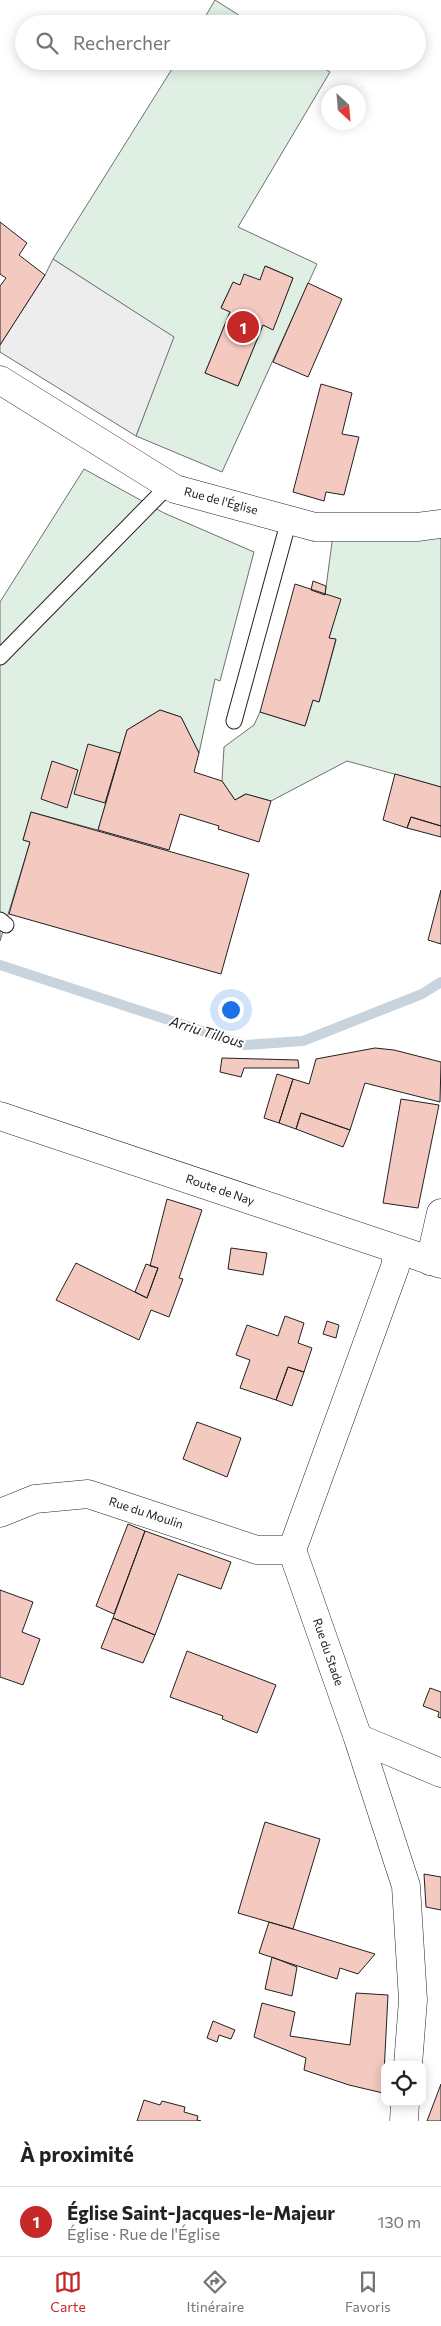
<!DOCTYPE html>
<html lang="fr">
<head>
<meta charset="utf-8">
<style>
	body { margin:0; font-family:Commissioner,sans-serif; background:#f6f6f6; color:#222 }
	.controls { position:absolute; right:15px; bottom:15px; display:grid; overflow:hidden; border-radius:10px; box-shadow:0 2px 12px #0003 }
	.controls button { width:45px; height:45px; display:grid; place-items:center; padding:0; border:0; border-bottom:1px solid #e0e0e0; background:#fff; color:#222; font:25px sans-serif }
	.compass { position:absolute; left:321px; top:85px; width:45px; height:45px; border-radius:50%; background:#fff; box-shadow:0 2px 12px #0003; rotate:154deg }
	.you { position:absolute; left:230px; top:1009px; width:18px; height:18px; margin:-12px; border:4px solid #fff; border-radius:50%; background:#1a73e8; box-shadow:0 0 0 8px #1a73e833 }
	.badge { display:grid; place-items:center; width:32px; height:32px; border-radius:50%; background:#c62828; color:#fff; font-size:16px; font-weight:700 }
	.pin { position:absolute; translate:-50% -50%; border:2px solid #fff; box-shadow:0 1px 5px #0006 }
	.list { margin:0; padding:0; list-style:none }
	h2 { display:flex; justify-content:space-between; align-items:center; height:65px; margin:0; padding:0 20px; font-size:21px }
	h2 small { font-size:16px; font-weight:400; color:#767676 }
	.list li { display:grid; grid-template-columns:32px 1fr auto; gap:15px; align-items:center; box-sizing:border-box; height:70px; padding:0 20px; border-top:1px solid #e0e0e0 }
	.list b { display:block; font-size:19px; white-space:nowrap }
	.list p { margin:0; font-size:16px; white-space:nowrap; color:#767676 }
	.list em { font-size:16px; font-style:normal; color:#767676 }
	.icon { flex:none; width:28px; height:28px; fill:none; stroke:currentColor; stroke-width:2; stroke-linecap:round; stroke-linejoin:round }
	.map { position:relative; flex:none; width:441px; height:2121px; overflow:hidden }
	.search { position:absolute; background:#fff; box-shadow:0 2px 12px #0003; left:15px; right:15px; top:15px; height:55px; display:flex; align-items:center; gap:12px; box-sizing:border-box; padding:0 18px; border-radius:28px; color:#767676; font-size:19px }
	.sheet { height:135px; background:#fff }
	nav { display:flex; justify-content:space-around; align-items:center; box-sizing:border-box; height:70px; border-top:1px solid #e0e0e0; background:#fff; font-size:14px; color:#767676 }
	nav a { display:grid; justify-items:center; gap:2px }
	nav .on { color:#c62828 }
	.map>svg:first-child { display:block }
	.green { fill:#e0efe3; stroke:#6f6f6f; fill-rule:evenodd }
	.parking { fill:#ededed; stroke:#6f6f6f }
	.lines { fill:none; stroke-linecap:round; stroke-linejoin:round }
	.stream { stroke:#c7d3dd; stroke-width:10 }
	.building { fill:#f3c9c0; stroke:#222 }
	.lane-casing { stroke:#222; stroke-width:17 }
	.street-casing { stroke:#222; stroke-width:29 }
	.secondary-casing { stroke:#222; stroke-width:29 }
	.lane { stroke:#fff; stroke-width:15 }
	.street { stroke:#fff; stroke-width:28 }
	.secondary { stroke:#fff; stroke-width:28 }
	.labels { text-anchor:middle; stroke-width:4; stroke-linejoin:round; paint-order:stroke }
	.street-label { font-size:12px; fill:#222; stroke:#fff }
	.water-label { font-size:14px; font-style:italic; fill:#222; stroke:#fff }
</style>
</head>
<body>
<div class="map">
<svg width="441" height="2121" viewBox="0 0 441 2121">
	<rect width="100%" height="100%" fill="#fff"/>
	<!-- green -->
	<path class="green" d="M215 0 253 24H201Z
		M177 61H313L330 72 238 227 317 264 222 472 136 436 173 337 53 259ZM266 266 293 278 273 329 263 325 238 386 205 373 230 312 221 307 233 283 240 285 260 280Z
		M84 469 164 513 254 552 220 681 215 679 199 753 181 717 160 710 127 730 98 830 31 812 23 840 30 842 0 941V602Z
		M441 524V787L347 761 271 801 245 794 235 800 222 781 224 747 254 725 260 712 305 726 313 700 319 702 336 640 329 638 340 599 325 595 334 527Z"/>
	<!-- parking -->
	<path class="parking" d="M53 259 174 337 136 436 0 352V345L45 275Z"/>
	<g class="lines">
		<!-- stream -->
		<path class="stream" d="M0 965 245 1045 303 1041 422 994 441 982"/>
	</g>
	<!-- building -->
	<path class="building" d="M0 222 27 243 19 255 45 275 0 345V286L6 278 0 274Z
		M265 266 293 278 273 330 263 325 238 386 205 373 230 312 221 308 233 282 240 285 244 274 260 280Z
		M308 283 342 299 308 377 273 362Z
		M321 384 352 393 342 434 359 437 344 495 326 492 324 501 293 492Z
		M313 581 326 586 325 595 311 590Z
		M295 584 341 599 329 638 336 639 319 702 313 700 305 726 260 712Z
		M160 710 181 717 199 753 194 772 222 781 235 800 246 794 271 801 259 842 218 829 219 826 180 814 169 850 98 830 127 730Z
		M88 744 120 753 105 803 74 794Z
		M52 761 78 770 67 808 41 799Z
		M395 774 441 787V826L411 817 407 828 383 820Z
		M31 812 249 874 221 974 9 914 30 842 23 840Z
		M411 817 441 826V837L407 828Z
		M441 890V944L428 940Z
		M375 1048 394 1050 441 1062 440 1102 365 1083 350 1130 301 1113 296 1129 279 1123 293 1079 309 1084 316 1059Z
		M222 1058 298 1060 299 1068H244L241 1077 220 1072Z
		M277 1074 293 1079 279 1123 264 1118Z
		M401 1099 439 1105 418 1208 383 1203Z
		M301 1113 350 1130 343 1147 296 1129Z
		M167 1199 202 1210 179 1278 183 1279 169 1317 151 1310 139 1340 56 1300 76 1263 147 1298 158 1268 150 1266Z
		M231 1248 267 1253 263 1275 228 1269Z
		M146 1264 158 1268 147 1298 135 1292Z
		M285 1316 304 1323 298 1343 312 1348 304 1372 288 1367 276 1400 240 1388 250 1360 236 1355 247 1325 278 1336Z
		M327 1321 339 1325 336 1338 323 1334Z
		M288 1367 304 1372 292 1406 276 1400Z
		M197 1422 241 1438 227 1477 183 1459Z
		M128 1524 145 1531 114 1614 96 1606Z
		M145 1531 231 1562 221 1589 178 1574 155 1635 113 1618Z
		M0 1590 33 1602 22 1632 40 1639 23 1685 0 1677Z
		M113 1618 155 1635 143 1663 101 1648Z
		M187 1651 276 1685 257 1733 222 1719 223 1716 170 1697Z
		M430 1688 441 1692V1718L438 1717 439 1712 423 1706Z
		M265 1822 320 1839 293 1929 238 1913Z
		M424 1874 441 1877V1910L426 1907Z
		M269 1922 293 1929 375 1954 358 1974 340 1968 337 1979 259 1953Z
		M272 1957 297 1967 292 1996 265 1989Z
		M356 1993 388 1995 383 2093 349 2085 304 2070 306 2058 254 2037 262 2003 295 2012 290 2036 350 2045Z
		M213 2021 235 2030 231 2039 219 2035 217 2042 207 2038Z
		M441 2084V2121H427Z
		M144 2100 160 2105 162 2101 185 2107 184 2112 198 2116 197 2120 201 2121H137Z"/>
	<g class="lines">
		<defs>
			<path id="lane" d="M0 657 169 485
				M234 721 289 520
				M0 920 6 925"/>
			<path id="street" d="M0 380 175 489 315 527H417L441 524
				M398 1250 395 1267 292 1550 358 1738 406 1886 413 2000 408 2065
				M430 1261 441 1213
				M0 1513 35 1499 88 1494 257 1550H292
				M358 1738 441 1773
				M404 2121 405 2102"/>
			<path id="secondary" d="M0 1116 441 1264"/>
		</defs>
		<!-- lane casing -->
		<use href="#lane" class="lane-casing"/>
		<!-- street casing -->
		<use href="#street" class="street-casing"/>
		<!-- secondary casing -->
		<use href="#secondary" class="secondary-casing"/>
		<!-- lane -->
		<use href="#lane" class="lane"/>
		<!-- street -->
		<use href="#street" class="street"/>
		<!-- secondary -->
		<use href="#secondary" class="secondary"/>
	</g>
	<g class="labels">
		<!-- street labels -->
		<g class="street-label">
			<text transform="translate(221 501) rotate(15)" y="4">Rue de l'Église</text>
			<text transform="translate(220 1190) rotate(19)" y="4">Route de Nay</text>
			<text transform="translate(146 1513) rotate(18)" y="4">Rue du Moulin</text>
			<text transform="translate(328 1652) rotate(71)" y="4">Rue du Stade</text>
		</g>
		<!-- water labels -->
		<g class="water-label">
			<text transform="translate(207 1032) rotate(17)" y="5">Arriu Tillous</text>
		</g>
	</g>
</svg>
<div class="controls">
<button><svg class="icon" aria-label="locate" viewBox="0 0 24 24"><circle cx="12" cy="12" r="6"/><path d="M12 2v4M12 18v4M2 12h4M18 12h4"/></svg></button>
</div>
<svg class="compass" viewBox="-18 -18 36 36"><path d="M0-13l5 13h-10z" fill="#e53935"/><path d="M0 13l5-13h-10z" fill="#767676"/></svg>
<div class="you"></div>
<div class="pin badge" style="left:243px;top:327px">1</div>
<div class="search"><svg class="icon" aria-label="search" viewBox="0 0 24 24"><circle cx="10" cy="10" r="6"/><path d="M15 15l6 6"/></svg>Rechercher</div>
</div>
<section class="sheet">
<h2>À proximité<small></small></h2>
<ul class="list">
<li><span class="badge">1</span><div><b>Église Saint-Jacques-le-Majeur</b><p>Église · Rue de l'Église</p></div><em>130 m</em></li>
</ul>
</section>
<nav>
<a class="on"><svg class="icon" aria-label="map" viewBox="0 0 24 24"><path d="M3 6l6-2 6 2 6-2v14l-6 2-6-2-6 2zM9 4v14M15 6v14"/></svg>Carte</a>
<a><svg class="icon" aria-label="directions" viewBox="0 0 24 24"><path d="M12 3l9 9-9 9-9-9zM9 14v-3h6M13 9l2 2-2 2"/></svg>Itinéraire</a>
<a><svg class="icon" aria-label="saved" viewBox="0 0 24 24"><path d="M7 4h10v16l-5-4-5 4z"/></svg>Favoris</a>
</nav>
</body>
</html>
